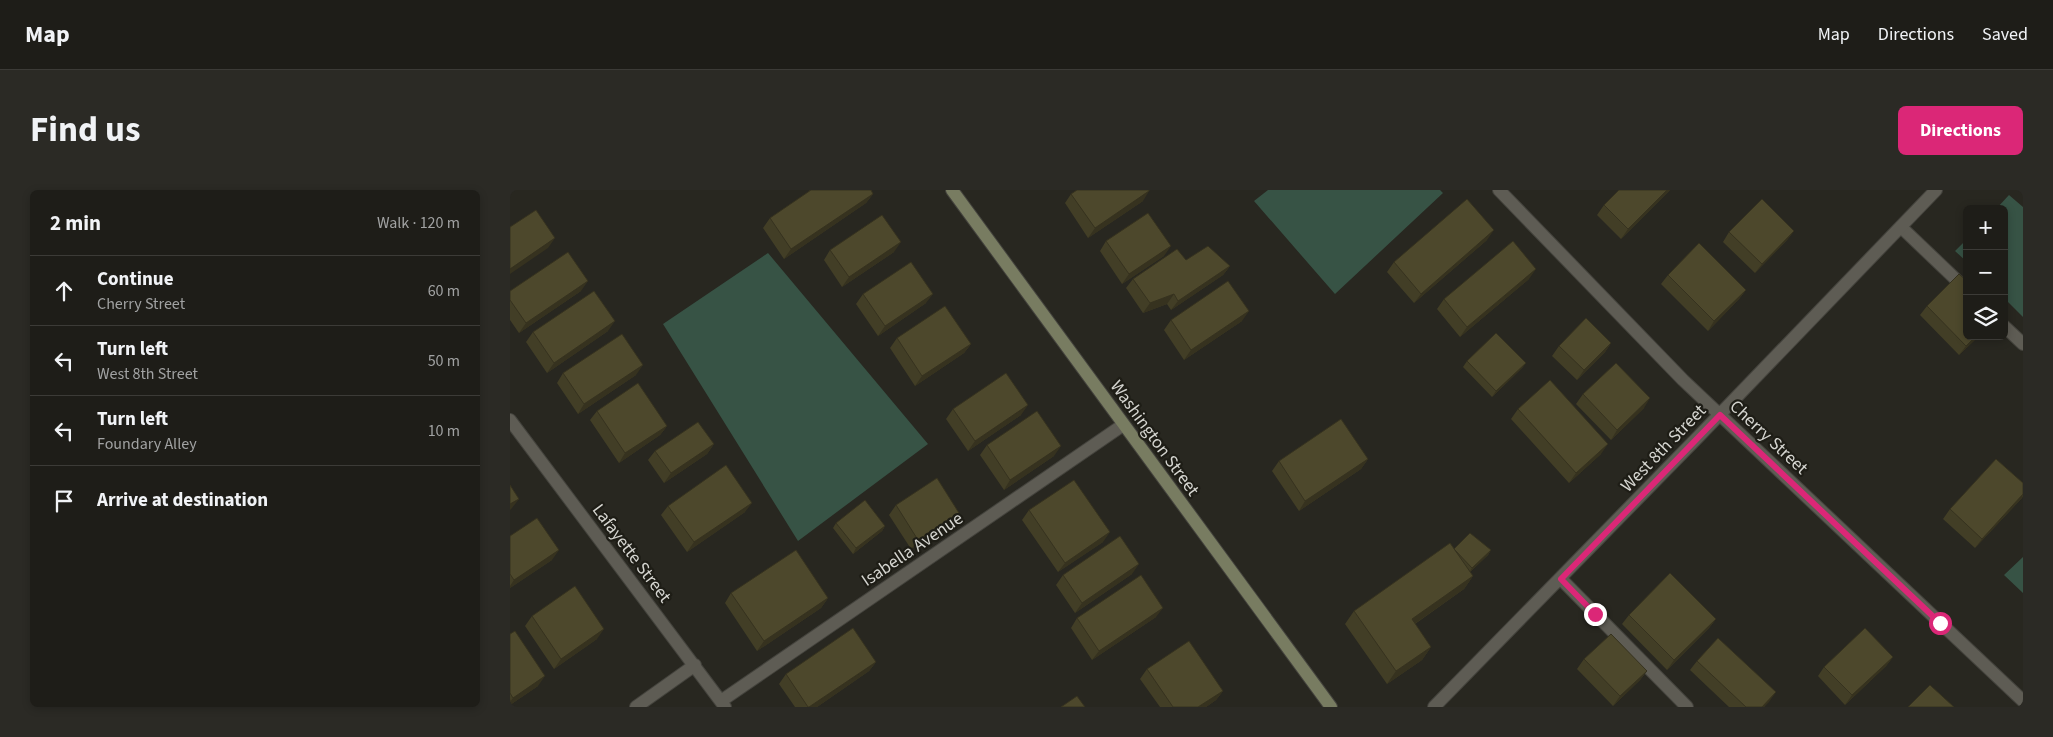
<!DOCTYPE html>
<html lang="en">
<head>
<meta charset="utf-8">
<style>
	body { margin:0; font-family:"Source Sans 3",sans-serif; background:#2b2a25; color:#f1f3f6 }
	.controls { position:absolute; right:15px; top:15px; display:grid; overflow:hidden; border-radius:8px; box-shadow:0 2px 8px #0003 }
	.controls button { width:45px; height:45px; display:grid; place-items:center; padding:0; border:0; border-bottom:1px solid #3c3b37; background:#1e1d18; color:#f1f3f6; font:25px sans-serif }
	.stop { position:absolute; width:15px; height:15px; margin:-11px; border:4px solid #db2777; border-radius:50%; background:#fff }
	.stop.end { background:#db2777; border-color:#fff; box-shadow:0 1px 5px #0008 }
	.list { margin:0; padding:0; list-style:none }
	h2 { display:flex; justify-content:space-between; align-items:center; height:65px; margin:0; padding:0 20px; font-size:21px }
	h2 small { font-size:16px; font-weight:400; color:#a1a2a2 }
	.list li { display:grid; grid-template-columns:32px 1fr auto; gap:15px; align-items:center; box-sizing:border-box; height:70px; padding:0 20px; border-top:1px solid #3c3b37 }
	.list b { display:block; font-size:19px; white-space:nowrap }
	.list p { margin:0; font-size:16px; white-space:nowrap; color:#a1a2a2 }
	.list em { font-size:16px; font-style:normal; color:#a1a2a2 }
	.icon { flex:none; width:28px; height:28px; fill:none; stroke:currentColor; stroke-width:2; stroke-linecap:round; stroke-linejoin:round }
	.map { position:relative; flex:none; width:1513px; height:517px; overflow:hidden; border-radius:8px }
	header { display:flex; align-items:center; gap:30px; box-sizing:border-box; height:70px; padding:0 25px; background:#1e1d18; border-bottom:1px solid #3c3b37 }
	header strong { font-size:24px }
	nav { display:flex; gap:28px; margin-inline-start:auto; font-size:18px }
	.intro { display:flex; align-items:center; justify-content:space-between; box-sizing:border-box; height:120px; padding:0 30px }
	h1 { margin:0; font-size:35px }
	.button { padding:12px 22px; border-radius:8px; background:#db2777; color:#fff; font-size:18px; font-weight:700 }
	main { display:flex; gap:30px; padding:0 30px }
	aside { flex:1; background:#1e1d18; border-radius:8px; box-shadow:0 2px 8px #0003 }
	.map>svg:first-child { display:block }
	.green { fill:#375345 }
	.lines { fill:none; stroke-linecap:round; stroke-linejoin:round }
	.lane-casing { stroke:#44433d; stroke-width:14 }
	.street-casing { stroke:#44433d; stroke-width:14 }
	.secondary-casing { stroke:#44433d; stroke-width:14 }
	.lane { stroke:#5e5c54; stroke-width:12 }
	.street { stroke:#5e5c54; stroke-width:12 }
	.secondary { stroke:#787c61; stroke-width:12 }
	.wall { fill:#423e26 }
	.shaded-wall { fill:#36321f }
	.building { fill:#4d482c; stroke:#36321f }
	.route { stroke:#db2777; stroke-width:6 }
	.labels { text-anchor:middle; stroke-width:4.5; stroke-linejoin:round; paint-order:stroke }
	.street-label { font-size:18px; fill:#d5d5d0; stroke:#1e1d16 }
</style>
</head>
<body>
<header>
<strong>Map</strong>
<nav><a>Map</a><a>Directions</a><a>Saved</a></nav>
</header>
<div class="intro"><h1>Find us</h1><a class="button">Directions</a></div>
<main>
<aside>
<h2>2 min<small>Walk · 120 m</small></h2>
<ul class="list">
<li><svg class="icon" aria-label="ahead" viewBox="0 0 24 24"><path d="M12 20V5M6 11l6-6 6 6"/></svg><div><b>Continue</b><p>Cherry Street</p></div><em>60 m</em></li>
<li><svg class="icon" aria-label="left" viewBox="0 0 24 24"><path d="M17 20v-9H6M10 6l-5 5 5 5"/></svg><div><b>Turn left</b><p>West 8th Street</p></div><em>50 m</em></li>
<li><svg class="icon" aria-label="left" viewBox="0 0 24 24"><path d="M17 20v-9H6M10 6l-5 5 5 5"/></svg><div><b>Turn left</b><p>Foundary Alley</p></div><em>10 m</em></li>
<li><svg class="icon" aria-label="arrive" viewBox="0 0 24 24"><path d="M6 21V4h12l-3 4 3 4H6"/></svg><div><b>Arrive at destination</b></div></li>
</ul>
</aside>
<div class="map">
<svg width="1513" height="517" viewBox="0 0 1513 517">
	<rect width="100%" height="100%" fill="#282720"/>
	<!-- green -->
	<path class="green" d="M758 0H930L933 3 825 104 744 11Z
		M1499 5 1513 17V127L1494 108V19H1486Z
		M1457 49V72L1445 61Z
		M258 63 418 254 288 351 153 134Z
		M1513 367V403L1494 385Z"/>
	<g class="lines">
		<defs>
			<path id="lane" d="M1391 37 1457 100
				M1494 136 1513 154
				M1051 389 1177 517"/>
			<path id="street" d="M989 0 1173 190 1513 511
				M0 230 215 517
				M211 511 613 235
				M126 517 185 475
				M924 517 1190 245 1426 0"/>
			<path id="secondary" d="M442 0 821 517"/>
		</defs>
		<!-- lane casing -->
		<use href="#lane" class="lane-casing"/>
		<!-- street casing -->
		<use href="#street" class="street-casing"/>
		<!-- secondary casing -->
		<use href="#secondary" class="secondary-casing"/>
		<!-- lane -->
		<use href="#lane" class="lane"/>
		<!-- street -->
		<use href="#street" class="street"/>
		<!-- secondary -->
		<use href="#secondary" class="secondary"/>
	</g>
	<!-- wall -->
	<path class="wall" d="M299 0H361L363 4 356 13 274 69 253 38 260 28 300 1Z
		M1160 0 1111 49 1087 25 1094 15Z
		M561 4 633 11 578 48 555 13Z
		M1284 41 1277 50 1245 83 1213 52 1219 42Z
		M977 50 904 113 877 82 884 72Z
		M596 51 654 66 612 94 590 61Z
		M320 60 384 62 332 97 314 70Z
		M676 70 720 76 713 85 661 120 657 114 633 123 616 98 623 89Z
		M1158 85 1236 100 1229 109 1198 141 1151 94Z
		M1019 89 950 147 927 119 934 109Z
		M0 101H71L9 143 0 130Z
		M353 104 416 113 368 146 346 114Z
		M1417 116 1469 146 1449 165 1410 125Z
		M661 130 732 131 674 170 654 140Z
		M98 141 37 183 16 152 23 142Z
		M387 148 461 154 454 163 405 196 380 158Z
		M1101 153 1095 162 1067 190 1042 166 1049 156Z
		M957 171 1016 173 1012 178 982 207 953 177Z
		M53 183 126 185 68 224 47 193Z
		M1073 204 1134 218 1101 250 1066 214Z
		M443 219 511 225 458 261 436 229Z
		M1008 219 1091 264 1059 293 1001 229Z
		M87 221 157 236 150 245 109 273 80 230Z
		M204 254 197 264 154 293 138 270 145 261Z
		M477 255 544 266 494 300 470 265Z
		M858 269 851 279 789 321 762 281 769 271Z
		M1513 293V306L1512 308 1465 358 1433 329 1440 319Z
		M386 315 443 333 401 359 379 325Z
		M158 316 235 322 177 362 151 325Z
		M519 320 593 352 548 382 512 330Z
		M326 333 375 336 372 341 343 364 323 338Z
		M0 346 42 370 0 398Z
		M945 359 981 360 978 365 960 382 963 386 954 399 905 434 921 457 912 470 877 494 835 434 844 421Z
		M622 384 565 423 546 395 553 385Z
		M221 403 318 408 311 418 247 461 215 413Z
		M1119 425 1206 429 1199 438 1157 480 1112 434Z
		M22 426 87 449 44 479 15 436Z
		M646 427 582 470 561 438 567 428Z
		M0 444 28 496 0 515Z
		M1383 467 1376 476 1335 515 1308 486 1314 477Z
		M1074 469 1137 481 1130 490 1103 516 1067 479Z
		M1187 471 1266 502 1254 517H1219L1180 480Z
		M366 472 359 481 307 517H285L269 494 276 484Z
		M637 479 713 501 706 510 696 517H650L630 489Z"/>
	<!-- shaded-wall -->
	<path class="shaded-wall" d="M1157 0H1160L1111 49 1118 39Z
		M639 1 633 11 578 48 585 38Z
		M363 4 356 13 274 69 281 59Z
		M984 40 977 50 904 113 911 104Z
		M1284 41 1277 50 1245 83 1252 74Z
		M45 48 38 58 0 84V79Z
		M391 52 384 62 332 97 339 87Z
		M661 56 654 66 612 94 619 84Z
		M720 76 713 85 661 120 668 111Z
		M1026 79 1019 89 950 147 957 137Z
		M78 91 71 101 9 143 16 133Z
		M1236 100 1229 109 1198 141 1204 131Z
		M423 104 416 113 368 146 375 136Z
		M664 104 657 114 633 123 640 113Z
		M739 121 732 131 674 170 681 160Z
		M105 131 98 141 37 183 44 173Z
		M1466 146H1469L1449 165 1456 156Z
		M1101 153 1095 162 1067 190 1074 180Z
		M461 154 454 163 405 196 412 186Z
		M1016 173 1012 178 982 207 986 201Z
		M133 175 126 185 68 224 74 214Z
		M1140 208 1134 218 1101 250 1107 240Z
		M518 215 511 225 458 261 465 251Z
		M157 236 150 245 109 273 115 263Z
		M204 254 197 264 154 293 161 283Z
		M1098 254 1091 264 1059 293 1066 283Z
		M551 256 544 266 494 300 500 290Z
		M858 269 851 279 789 321 795 311Z
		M1513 304 1512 308 1465 358 1472 349Z
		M9 309 2 318 0 320V314Z
		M242 313 235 322 177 362 184 352Z
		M449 323 443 333 401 359 408 350Z
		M375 336 372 341 343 364 346 358Z
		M600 342 593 352 548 382 555 373Z
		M49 360 42 370 0 398V396L4 390Z
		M981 360 978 365 959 383 962 378Z
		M629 374 622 384 565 423 572 413Z
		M963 386 954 399 893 442 902 429Z
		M318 408 311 418 247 461 254 451Z
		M653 418 646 427 582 470 589 461Z
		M1206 429 1199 438 1157 480 1164 470Z
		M94 439 87 449 44 479 51 469Z
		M921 457 912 470 877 494 886 481Z
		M1383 467 1376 476 1335 515 1342 505Z
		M366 472 359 481 307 517H299Z
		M1137 481 1130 490 1103 516 1110 506Z
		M35 486 28 496 0 515V512L3 508Z
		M713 501 706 510 696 517H688Z
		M1266 502 1259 512 1254 517H1252Z"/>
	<!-- building -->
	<path class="building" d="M301 0H361L363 4 281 59 260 28Z
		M567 0H639V1L585 38 561 4Z
		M1109 0H1157L1118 39 1094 15Z
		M957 9 984 40 911 104 884 72Z
		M1252 9 1284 41 1252 74 1219 42Z
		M26 20 45 48 0 79V37Z
		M638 23 661 56 619 84 596 51Z
		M372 25 391 52 339 87 320 60Z
		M1003 51 1026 79 957 137 934 109Z
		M1189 53 1236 100 1204 131 1158 85Z
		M698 56 720 76 668 111 664 104 640 113 623 89 667 59 676 70Z
		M58 62 78 91 16 133 0 110V101Z
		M401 72 423 104 375 136 353 104Z
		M1449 84 1457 91V146H1466L1456 156 1417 116Z
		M718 91 739 121 681 160 661 130Z
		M84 101 105 131 44 173 23 142Z
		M435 116 461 154 412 186 387 148Z
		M1076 128 1101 153 1074 180 1049 156Z
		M986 143 1016 173 986 201 957 171Z
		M112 144 133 175 74 214 53 183Z
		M1106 173 1140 208 1107 240 1073 204Z
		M496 183 518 215 465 251 443 219Z
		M1040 190 1098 254 1066 283 1008 219Z
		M128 193 157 236 115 263 87 221Z
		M527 221 551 256 500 290 477 255Z
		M831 229 858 269 795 311 769 271Z
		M188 232 204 254 161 283 145 261Z
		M1486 269 1513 293V304L1472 349 1440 319Z
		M216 275 242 313 184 352 158 316Z
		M427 288 449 323 408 350 386 315Z
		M564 290 600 342 555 373 519 320Z
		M0 295 9 309 0 314Z
		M355 310 375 336 346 358 326 333Z
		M27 328 49 360 4 390 0 384V346Z
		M960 343 981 360 962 378 944 359Z
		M610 346 629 374 572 413 553 385Z
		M940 353 963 386 902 429 921 457 886 481 844 421Z
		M286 360 318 408 254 451 221 403Z
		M1160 383 1206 429 1164 470 1119 425Z
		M631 385 653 418 589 461 567 428Z
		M65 396 94 439 51 469 22 426Z
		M343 438 366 472 299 517H298L276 484Z
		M1355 438 1383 467 1342 505 1314 477Z
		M5 441 35 486 3 508 0 503V444Z
		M1101 444 1137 481 1110 506 1074 469Z
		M1208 448 1266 502 1252 517H1236L1187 471Z
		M679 451 713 501 688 517H663L637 479Z
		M1420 495 1444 517H1398Z
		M567 506 575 517H551Z"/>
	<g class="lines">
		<!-- route -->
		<path class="route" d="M1085 424 1051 389 1210 225 1430 433"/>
	</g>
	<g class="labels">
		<!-- street labels -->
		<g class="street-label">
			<text transform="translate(1259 247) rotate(43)" y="6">Cherry Street</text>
			<text transform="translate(645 248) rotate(54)" y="6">Washington Street</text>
			<text transform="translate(1153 258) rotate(-46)" y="6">West 8th Street</text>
			<text transform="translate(402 359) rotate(-34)" y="6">Isabella Avenue</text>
			<text transform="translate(122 363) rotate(53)" y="6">Lafayette Street</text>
		</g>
	</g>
</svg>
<div class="controls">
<button>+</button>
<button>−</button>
<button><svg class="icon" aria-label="layers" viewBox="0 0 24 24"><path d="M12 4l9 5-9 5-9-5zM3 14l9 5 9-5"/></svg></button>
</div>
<div class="stop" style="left:1430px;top:433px"></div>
<div class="stop end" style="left:1085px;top:424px"></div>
</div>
</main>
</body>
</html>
